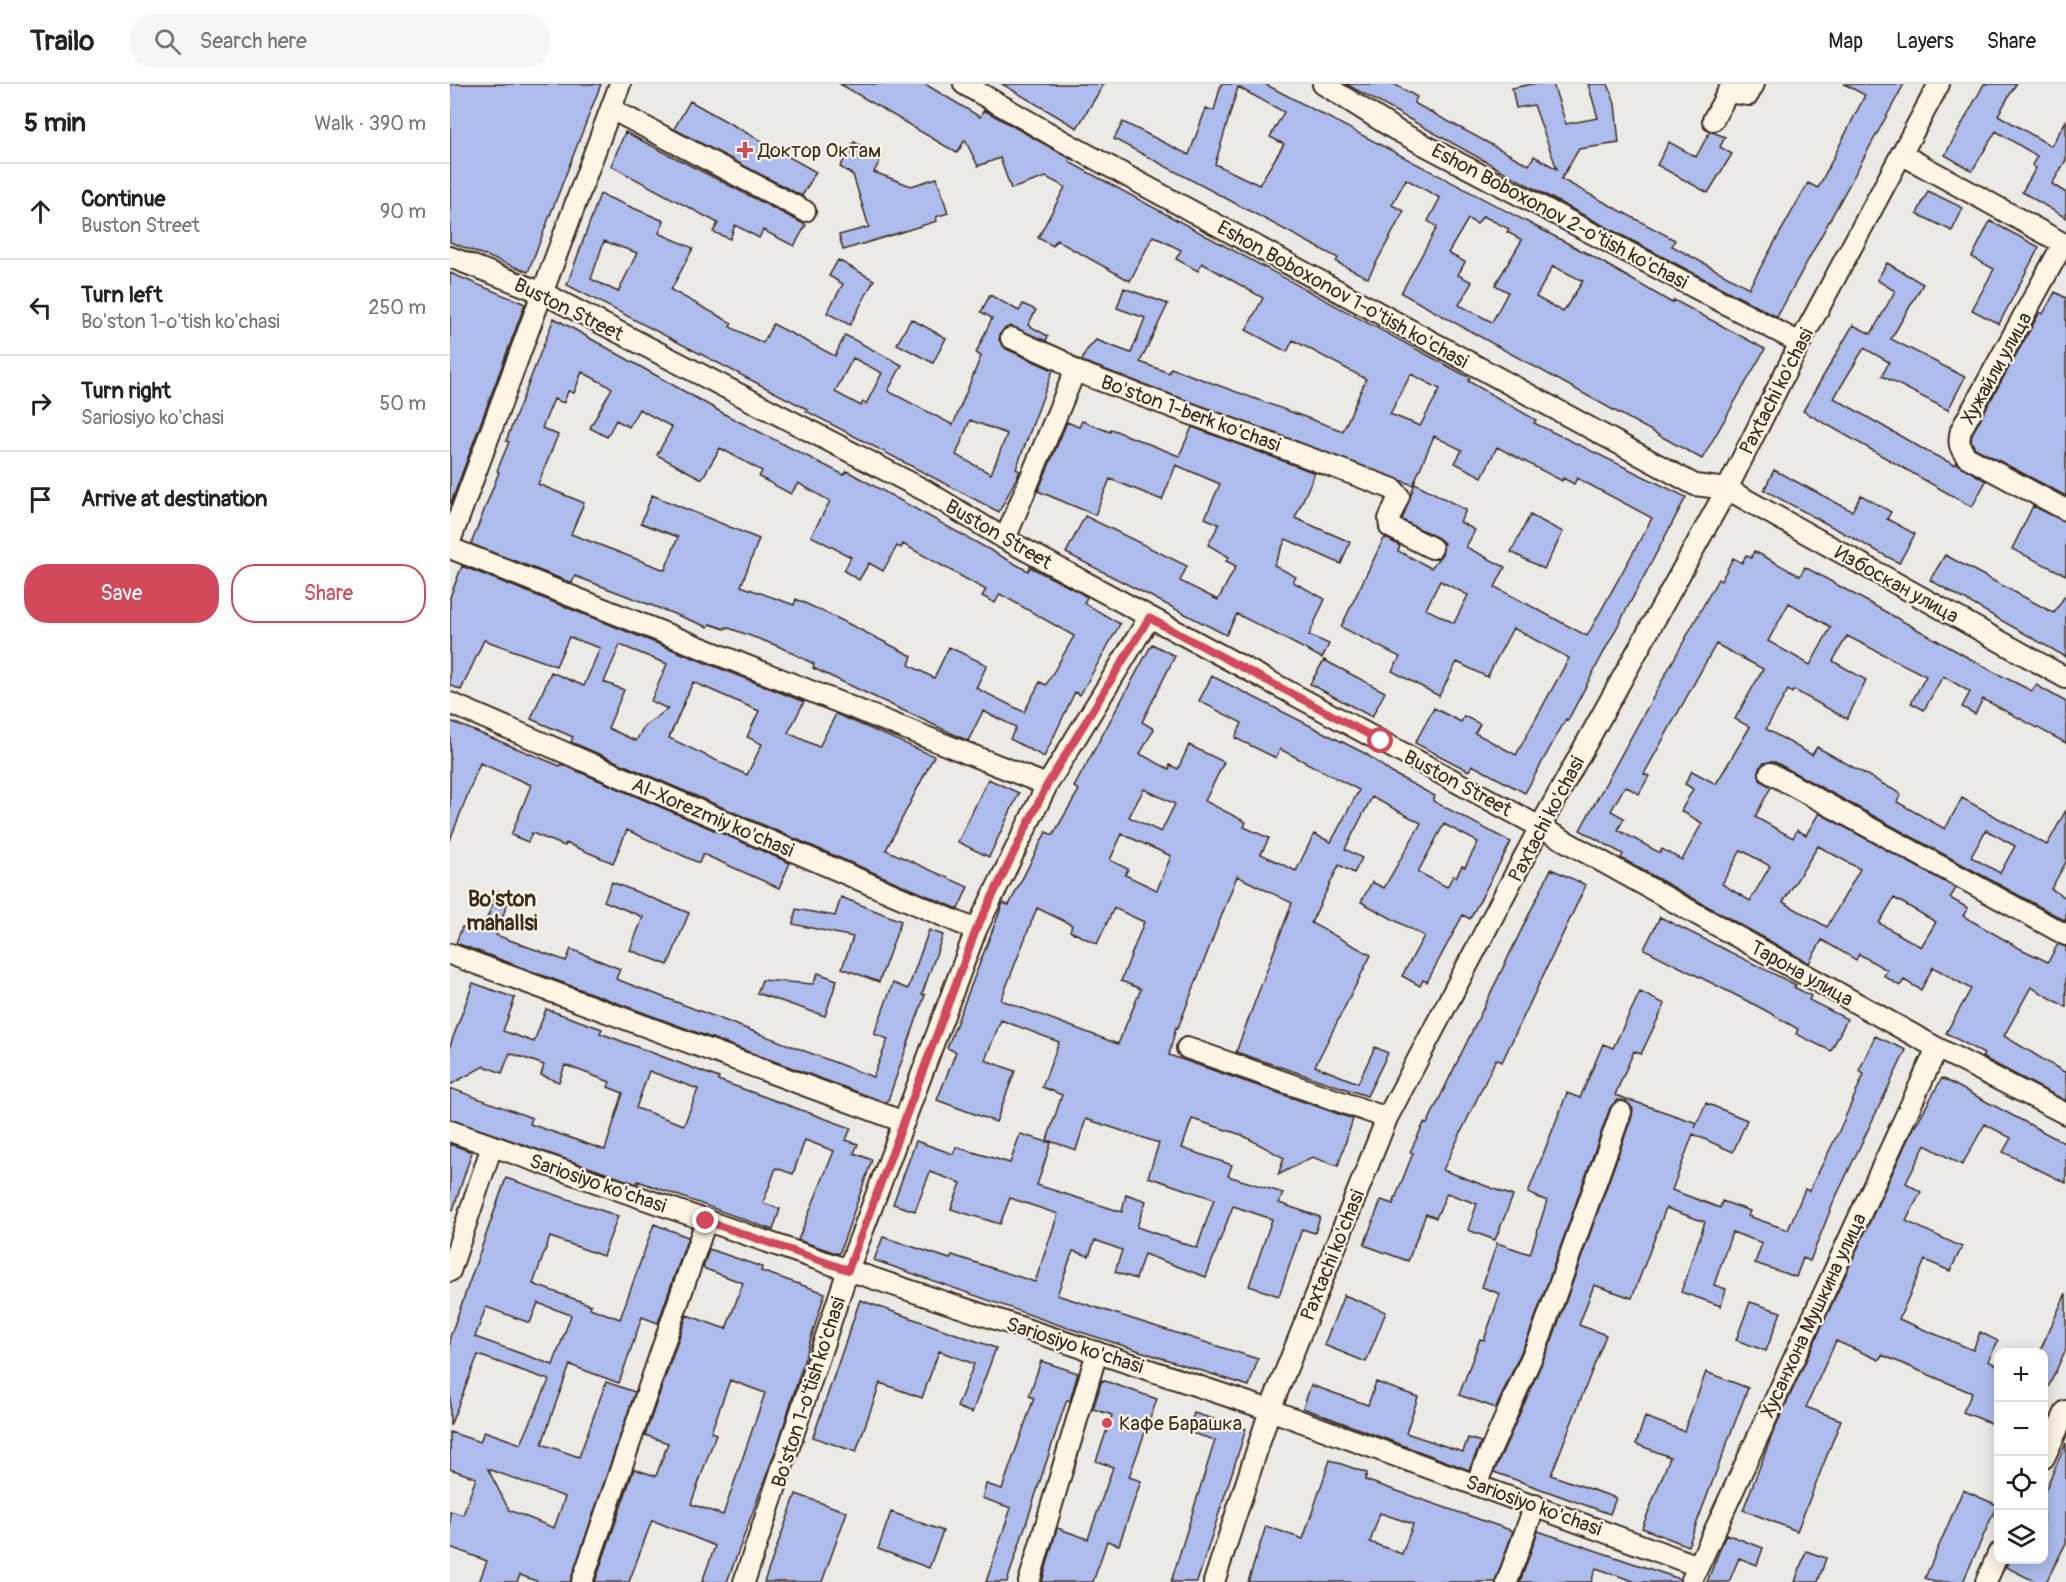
<!DOCTYPE html>
<html lang="en">
<head>
<meta charset="utf-8">
<style>
	body { margin:0; font-family:Pangolin,sans-serif; background:#f6f6f6; color:#222 }
	.controls { position:absolute; right:18px; bottom:18px; display:grid; overflow:hidden; border-radius:12px; box-shadow:0 3px 15px #0003 }
	.controls button { width:54px; height:54px; display:grid; place-items:center; padding:0; border:0; border-bottom:2px solid #e0e0e0; background:#fff; color:#222; font:30px sans-serif }
	.stop { position:absolute; width:18px; height:18px; margin:-14px; border:4px solid #d1495b; border-radius:50%; background:#fff }
	.stop.end { background:#d1495b; border-color:#fff; box-shadow:0 2px 6px #0008 }
	.list { margin:0; padding:0; list-style:none }
	h2 { display:flex; justify-content:space-between; align-items:center; height:78px; margin:0; padding:0 24px; font-size:26px }
	h2 small { font-size:20px; font-weight:400; color:#767676 }
	.list li { display:grid; grid-template-columns:39px 1fr auto; gap:18px; align-items:center; box-sizing:border-box; height:96px; padding:0 24px; border-top:2px solid #e0e0e0 }
	.list b { display:block; font-size:22px; white-space:nowrap }
	.list p { margin:0; font-size:20px; white-space:nowrap; color:#767676 }
	.list em { font-size:20px; font-style:normal; color:#767676 }
	.actions { display:flex; gap:12px; padding:18px 24px }
	.actions a { flex:1; padding:14px 0; border:2px solid #d1495b; border-radius:24px; text-align:center; font-size:21px; color:#d1495b }
	.actions .main { background:#d1495b; color:#fff }
	.icon { flex:none; width:33px; height:33px; fill:none; stroke:currentColor; stroke-width:2; stroke-linecap:round; stroke-linejoin:round }
	.map { position:relative; flex:none; width:1616px; height:1498px; overflow:hidden }
	header { display:flex; align-items:center; gap:36px; box-sizing:border-box; height:84px; padding:0 30px; background:#fff; border-bottom:2px solid #e0e0e0 }
	header strong { font-size:28px }
	nav { display:flex; gap:33px; margin-inline-start:auto; font-size:21px }
	.search { width:420px; height:54px; background:#f6f6f6; display:flex; align-items:center; gap:15px; box-sizing:border-box; padding:0 21px; border-radius:24px; color:#767676; font-size:22px }
	main { display:flex }
	aside { flex:1; background:#fff }
	.map>svg:first-child { display:block }
	.building { fill:#adbcec; stroke:#3b2a1e; stroke-width:1.5; fill-rule:evenodd }
	.lines { fill:none; stroke-linecap:round; stroke-linejoin:round }
	.minor-casing { stroke:#3b2a1e; stroke-width:24 }
	.minor { stroke:#fcf5e5; stroke-width:20 }
	.route { stroke:#d1495b; stroke-width:8 }
	.poi-dot { fill:#d1495b; stroke:#fcf5e5; stroke-width:2 }
	.labels { text-anchor:middle; stroke-width:4.5; stroke-linejoin:round; paint-order:stroke }
	.poi-label { font-size:20px; fill:#3b2a1e; stroke:#fcf5e5; text-anchor:start }
	.street-label { font-size:20px; fill:#3b2a1e; stroke:#fcf5e5 }
	.neighbourhood-label { font-size:21px; font-weight:bold; fill:#3b2a1e; stroke:#fcf5e5 }
</style>
</head>
<body>
<header>
<strong>Trailo</strong>
<div class="search"><svg class="icon" aria-label="search" viewBox="0 0 24 24"><circle cx="10" cy="10" r="6"/><path d="M15 15l6 6"/></svg>Search here</div>
<nav><a>Map</a><a>Layers</a><a>Share</a></nav>
</header>
<main>
<aside>
<h2>5 min<small>Walk · 390 m</small></h2>
<ul class="list">
<li><svg class="icon" aria-label="ahead" viewBox="0 0 24 24"><path d="M12 20V5M6 11l6-6 6 6"/></svg><div><b>Continue</b><p>Buston Street</p></div><em>90 m</em></li>
<li><svg class="icon" aria-label="left" viewBox="0 0 24 24"><path d="M17 20v-9H6M10 6l-5 5 5 5"/></svg><div><b>Turn left</b><p>Bo'ston 1-o'tish ko'chasi</p></div><em>250 m</em></li>
<li><svg class="icon" aria-label="right" viewBox="0 0 24 24"><path d="M7 20v-9h11M14 6l5 5-5 5"/></svg><div><b>Turn right</b><p>Sariosiyo ko'chasi</p></div><em>50 m</em></li>
<li><svg class="icon" aria-label="arrive" viewBox="0 0 24 24"><path d="M6 21V4h12l-3 4 3 4H6"/></svg><div><b>Arrive at destination</b></div></li>
</ul>
<div class="actions"><a class="main">Save</a><a>Share</a></div>
</aside>
<div class="map">
<svg width="1616" height="1498" viewBox="0 0 1616 1498">
	<rect width="100%" height="100%" fill="#eceae6"/>
	<filter id="ink" filterUnits="userSpaceOnUse"><feTurbulence type="fractalNoise" baseFrequency=".0167" numOctaves="2"/><feDisplacementMap in="SourceGraphic" scale="12" xChannelSelector="R" yChannelSelector="G"/><feConvolveMatrix kernelMatrix="1 2 1 2 8 2 1 2 1" color-interpolation-filters="sRGB"/></filter>
	<g filter="url(#ink)">
		<!-- building -->
		<path class="building" d="M0 0H151L78 188 0 158Z
			M390 0H475L530 33 534 26 621 75 619 78 1020 294 1018 297 1086 336 1084 339 1236 413 1118 636 1116 635 1075 709 1022 681 1019 687 965 659 984 624 1011 638 1014 632 1030 640 1025 649 1066 671 1119 574 1063 544 1037 593 1007 578 989 612 942 587 950 573 891 543 933 456 936 454 950 462 948 467 981 484 992 470 994 459 988 454 952 436 965 399 1016 426 1010 438 1025 446 1016 463 1055 483 1045 503 1137 552 1202 434 1127 394 1124 400 1113 394 1112 397 1047 363 1032 393 1005 379 1012 366 984 352 963 401 632 277 636 267 646 256 681 269 695 234 667 224 674 204 718 220 690 278 719 289 721 284 893 347 916 295 843 256 837 268 796 246 813 214 752 179 748 187 726 175 731 166 703 152 680 197 606 156 603 162 588 154 615 103 596 93 561 105 550 74 528 82 515 56 507 69ZM961 290 990 305 970 342 940 330ZM990 497 1018 511 1004 539 976 525Z
			M552 0H654L627 44Z
			M771 0H815L1140 171 1222 219 1224 216 1315 265 1252 375 951 209 987 143 978 137 990 114 956 95 942 121 954 127 918 194 886 178 888 174 664 55 673 38 739 71 756 24 764 27ZM788 3 834 28 820 53 834 60 809 101 765 80ZM1033 132 1059 145 1057 148 1072 156 1045 201 1058 208 1042 238 1009 221 1022 198 1008 191 1015 178 998 169 1018 135 1027 140ZM1103 182 1133 197 1113 228 1086 213Z
			M896 0H944L967 13 964 19 1079 81 1084 72 1107 85 1084 21 1066 24 1062 4 1082 0H1103L1116 40 1148 34 1138 0H1158L1165 20 1169 59 1129 65 1111 95 1225 156 1222 162 1299 204 1358 99 1368 104 1415 11 1394 0H1454L1327 233 1105 116Z
			M1534 0H1566L1548 31 1601 62 1616 37V76L1602 100 1616 109V134L1572 108 1586 84 1582 81 1587 72 1546 47 1522 87 1495 71Z
			M240 17 366 88 352 112 224 45Z
			M1260 47 1275 53 1270 63 1282 70 1258 109 1207 81 1219 58 1246 73Z
			M175 48 356 141 344 162 313 146 309 154 285 141 280 155 263 148 268 139 161 82Z
			M404 58 432 73 424 88 461 102 487 94 498 129 486 133 487 137 393 166 389 151 419 143 403 91 390 83Z
			M1478 107 1513 124 1502 147 1467 130Z
			M150 110 214 137 209 149 243 164 221 206 282 239 280 243 313 259 323 240 385 272 395 251 452 281 438 307 503 341 531 272 526 269 542 234 531 228 540 211 569 227 573 220 586 226 578 241 598 252 596 257 560 242 550 250 549 256 556 265 603 286 566 385 570 387 549 428 356 327 357 325 117 201ZM154 157 187 169 168 208 141 195ZM403 274 432 289 416 320 413 318 411 322 385 308ZM520 336 557 350 541 390 506 371Z
			M1540 137 1589 163 1549 240 1522 226 1544 185 1522 173Z
			M388 176 424 196 400 241 377 229 393 200 379 192Z
			M1437 179 1473 200 1441 255 1515 293 1498 326 1432 292 1439 278 1414 264 1384 314 1478 368 1505 381 1506 379 1536 397 1522 423 1353 327 1403 241 1421 250 1445 207 1427 196Z
			M0 189 75 220 1 419H0Z
			M1605 208 1616 214V412L1525 364 1521 357 1522 350 1590 228 1593 230Z
			M104 234 278 332 394 391 397 387 578 487 580 483 627 507 637 513 634 519 670 540 630 611 625 608 594 673 560 655 566 643 533 627 518 657 363 584 364 580 328 562 276 543 275 545 260 540 258 543 125 492 122 499 21 460 49 388 47 387 59 358 56 357ZM132 288 162 304 140 344 157 353 166 336 179 343 189 325 222 343 207 371 252 395 270 364 312 387 309 393 341 410 348 399 380 417 361 452 401 473 394 487 409 496 419 479 433 487 447 462 451 464 453 460 536 506 532 512 545 519 550 510 624 552 596 601 590 598 574 628 526 604 537 581 499 563 484 594 459 581 462 572 387 534 346 515 344 521 291 502 309 455 202 411 191 439 228 453 215 486 121 450 134 419 88 400 108 351 92 344 104 315 114 319 118 307 124 309Z
			M461 235 496 254 483 279 447 260Z
			M632 337 660 348 661 345 729 372 742 343 865 389 845 434 900 458 891 480 836 455 824 481 846 493 843 498 875 515 859 551 879 560 872 574 787 530 776 551 616 469 635 432 737 482 730 497 768 516 786 482 776 477 779 473 758 461 769 440 755 434 770 400 726 381 712 416 660 395 645 431 588 407 617 338 629 343Z
			M1324 386 1402 427 1411 411 1441 428 1437 435 1465 450 1449 479 1314 406Z
			M1583 422 1616 438V491L1562 465Z
			M1080 431 1113 448 1094 485 1061 468Z
			M1304 467 1350 492 1355 483 1544 588 1582 607 1586 601 1616 618V659L1533 615 1525 630 1512 623 1520 608 1493 592 1474 626 1461 619 1476 592 1397 552 1383 577 1416 596 1397 635 1344 606 1342 609 1338 606 1316 645 1362 671 1367 663 1451 710 1447 718 1495 745 1512 714 1597 761 1616 726V778L1601 805 1616 814V837L1325 678 1314 679 1309 684 1310 696 1321 703 1305 733 1343 754 1347 746 1356 751 1369 729 1506 804 1500 814 1518 824 1513 832 1569 864 1598 878 1608 860 1616 863V923L1581 903 1554 952 1616 989V1017L1532 973 1534 970 1496 949 1521 905 1483 883 1471 906 1454 896 1450 902 1434 892 1437 886 1409 870 1406 876 1372 856 1359 879 1171 774 1173 770 1130 746 1268 495 1271 497 1283 474 1292 479 1296 471 1301 474ZM1339 519 1381 543 1360 581 1318 557ZM1266 560 1313 585 1285 635 1300 643 1266 700 1242 687 1235 700 1243 705 1231 727 1252 739 1232 776 1212 765 1210 769 1168 746 1174 734 1161 727 1175 702 1189 710 1199 692 1194 690ZM1536 746 1565 762 1550 789 1521 773ZM1368 762 1410 785 1377 843 1333 818ZM1291 766 1320 782 1300 817 1272 800ZM1444 814 1486 838 1471 863 1429 839Z
			M1495 471 1604 529 1616 510V573L1480 496Z
			M12 482 354 618 338 649 369 663 386 630 484 672 436 766 518 803 508 825 121 658 123 653 81 635 101 588 134 602 150 564 119 553 106 582 34 556 11 606 0 601V513ZM170 561 217 580 201 617 218 625 194 642 186 657 158 644 174 606 154 598ZM243 598 309 627 297 653 312 660 297 691 219 654Z
			M702 560 725 572 692 638 704 645 690 670 719 685 720 681 728 685 739 661 774 678 755 717 796 738 794 743 819 754 811 770 846 787 864 750 881 758 909 706 830 665 826 674 785 654 792 639 749 617 762 592 916 670 942 689 985 712 983 717 1061 758 1020 835 1013 831 977 898 973 896 970 902 952 892 974 852 911 818 922 798 934 804 971 739 922 713 895 765 912 774 904 789 889 781 861 839 921 871 865 982 908 999 925 963 938 969 917 1012 786 968 842 819 787 792 728 944 726 943 719 971 903 1035 888 1082 862 1073 828 1091 834 1074 792 1051 742 1035 732 1064 782 1081 778 1092 833 1109 829 1119 870 1133 865 1149 852 1145 829 1212 799 1202 822 1135 783 1122 756 1193 694 1170 686 1195 665 1188 672 1166 645 1156 639 1172 623 1167 607 1211 808 1275 799 1302 609 1241 424 1176 433 1153 500 1175 502 1171 585 1198 608 1130 560 1114 550 1140 501 1125 511 1099 480 1088 465 1127 443 1120 466 1057 503 1070 506 1063 560 1079 570 1050 601 1059 587 1101 672 1128 676 1110 696 1117 687 1143 747 1164 764 1115 698 1093 709 1059 636 1035 626 1066 597 1056 612 1011 592 1003 609 958 551 936 535 976 565 987 546 1038 487 1016 506 968 497 964 553 819 559 821 596 748 603 751 629 706 624 703ZM694 705 725 720 711 748 679 733ZM994 740 1028 758 1015 783 1012 782 1006 793 1003 792 997 803 968 788ZM672 750 721 772 707 806 675 791 678 785 660 776ZM587 824 622 841 620 847 647 860 664 824 694 838 671 897 691 905 668 960 551 916Z
			M874 576 935 608 922 633 860 600Z
			M0 637 110 682 111 680 340 779 329 804 253 770 249 779 177 746 163 779 116 759 115 762 82 749 78 758 61 751 81 701 30 679 0 756Z
			M538 695 569 709 539 773 508 758Z
			M1101 785 1136 801 1052 978 1046 975 993 1086 1063 1112 1045 1156 1018 1146 1027 1120 997 1109 986 1134 976 1130 958 1177 914 1161 931 1116 943 1120 963 1069 960 1068 974 1039 977 1040Z
			M162 798 239 829 218 881 180 866 193 833 154 817Z
			M48 807 60 812 46 851 116 877 121 865 170 885 166 895 423 993 438 955 424 950 443 899 458 905 479 846 493 851 472 910 475 911 437 1019 6 859 12 843 31 849Z
			M391 813 451 837 429 898 392 884 403 853 343 840 346 825 385 832Z
			M1210 833 1346 901 1344 903 1361 912 1359 916 1397 935 1381 967 1346 950 1348 945 1311 924 1194 865Z
			M368 889 387 896 375 932 307 909 312 896 363 900Z
			M23 899 65 914 53 947 84 958 96 925 152 945 150 949 269 994 268 996 401 1044 396 1056 408 1060 404 1069 422 1076 389 1170 348 1156 384 1067 355 1056 343 1090 326 1084 313 1119 330 1125 323 1146 188 1097 187 1100 0 1035V1004L82 1034 80 1040 155 1066 173 1009 158 1003 160 998 115 981 109 998 91 991 94 981 60 969 52 989 34 982 0 1001V962ZM199 987 248 1005 234 1041 186 1024Z
			M1190 908 1215 920 1191 970 1184 967 1165 1011 1247 1039 1245 1044 1256 1019 1297 1036 1283 1068 1243 1050 1222 1106 1270 1124 1272 1117 1300 1127 1298 1132 1338 1146 1355 1105 1359 1107 1390 1045 1414 990 1409 987 1425 952 1456 966 1384 1117 1360 1177 1353 1174 1346 1193 1305 1179 1312 1159 1282 1148 1264 1201 1276 1205 1271 1222 1231 1208 1255 1138 1216 1124 1182 1214 1144 1201 1129 1241 1156 1251 1101 1391 1166 1414 1160 1430 1044 1388 1102 1256 1182 1032 1183 1025 1176 1017 1168 1016 1160 1024 1080 1248 1046 1324 1009 1311 1030 1255 1034 1256 1050 1210 1032 1203 1047 1159 1080 1170 1097 1117 1078 1109 1117 1009 1130 1014 1153 960 1163 964Z
			M1492 994 1616 1060V1099L1553 1068 1561 1054 1535 1040 1512 1081 1475 1061 1456 1099 1471 1108 1456 1137 1512 1163 1500 1187 1475 1176 1449 1235 1523 1266 1530 1248 1548 1257 1538 1277 1548 1282V1342L1513 1328 1522 1309 1432 1271 1429 1276 1386 1257 1356 1323 1391 1336 1347 1447 1293 1426 1324 1346 1458 1055Z
			M0 1060 22 1068 3 1126 0 1125Z
			M56 1094 168 1132 153 1172 100 1153 83 1200 141 1221 140 1224 170 1235 204 1140 238 1153 208 1239 192 1233 169 1299 120 1281 104 1324 92 1360 129 1373 156 1298 185 1308 120 1498H89L70 1491 67 1498H29L37 1477 0 1463V1427L13 1431 26 1394 0 1385V1348L30 1358 34 1347 71 1360 99 1296 28 1271 0 1342V1253ZM88 1219 121 1231 103 1281 25 1253 36 1223 80 1239ZM38 1385 115 1413 104 1444 59 1426Z
			M259 1165 312 1183 311 1187 375 1209 329 1357 277 1498H252L265 1462 202 1436 179 1498H145L184 1385 206 1392 218 1359 195 1351 237 1231 276 1245 293 1199 253 1184ZM280 1296 315 1309 273 1431 241 1420 266 1350 261 1348Z
			M1616 1209V1265L1593 1315V1269H1589Z
			M894 1211 936 1228 916 1278 874 1261Z
			M410 1216 546 1264 522 1329 507 1323 524 1280 489 1267 472 1314 430 1299 406 1368 363 1353Z
			M1300 1218 1331 1228 1316 1267 1286 1256Z
			M591 1277 628 1289 620 1317 617 1316 614 1324 557 1498H536L561 1424 532 1414 536 1400 552 1405 584 1314 579 1312Z
			M1256 1288 1298 1304 1238 1462 1192 1444 1220 1373 1186 1360 1195 1333 1234 1347Z
			M652 1296 707 1315 679 1393 691 1397 669 1461 657 1457 643 1498H592L607 1444 638 1455 663 1383 646 1377 662 1331 643 1325Z
			M926 1298 968 1313 956 1349 1013 1368 1018 1354 1031 1358 1019 1386 853 1324 861 1301 918 1321Z
			M744 1329 796 1345 747 1498H721L765 1356 738 1348Z
			M1616 1359V1459L1596 1498H1586L1556 1483 1559 1476H1593V1411Z
			M880 1376 917 1389 915 1396 1063 1447 1045 1498H798L816 1442 853 1455ZM930 1429 963 1440 952 1470 920 1458Z
			M1513 1406 1547 1421 1513 1498H1484L1475 1494Z
			M346 1410 397 1428 378 1481 372 1498H314Z
			M441 1428 493 1447 479 1484 428 1465Z
			M1088 1447 1230 1495 1229 1498H1186L1146 1484 1141 1498H1070Z
			M1276 1450 1313 1464 1307 1481 1289 1474 1279 1498H1257Z
			M1356 1467 1376 1474 1368 1498H1345Z"/>
		<g class="lines">
			<defs>
				<path id="minor" d="M514 0 609 55 1245 401 1277 405 1616 594
					M873 0 946 46 1350 259
					M161 25 355 127
					M1263 36 1278 8 1298 11 1304 0
					M1451 70 1616 161
					M1613 160 1511 346C1508 358 1509 364 1517 373L1616 426
					M0 173 93 209 476 407 555 455 1090 743 1487 964 1616 1030
					M561 254 610 276 625 287
					M555 455 625 287 943 405 949 412 939 435 940 443 982 464
					M0 457 170 0
					M0 464 597 701
					M0 619 526 846
					M1320 689 1616 851
					M0 870 454 1038
					M737 964 937 1034
					M0 1047 398 1186 820 1326 1248 1482
					M0 1187 42 1062
					M1594 1374 1616 1327
					M1026 1400 1091 1252 1171 1028
					M132 1498 256 1137
					M294 1498 398 1186 526 846 597 701 699 534
					M579 1498 647 1268
					M764 1498 820 1326 937 1034 1090 743 1277 405 1350 259 1489 0
					M1057 1498 1085 1421
					M1241 1498 1487 964
					M1536 1498 1548 1470"/>
			</defs>
			<!-- minor casing -->
			<use href="#minor" class="minor-casing"/>
			<!-- minor -->
			<use href="#minor" class="minor"/>
		</g>
	</g>
	<g class="lines" filter="url(#ink)">
		<!-- route -->
		<path class="route" d="M256 1137 398 1186 526 846 597 701 699 534 931 657"/>
	</g>
	<!-- markers -->
	<g class="poi-dot">
		<path d="M292 57h6v6h6v6h-6v6h-6v-6h-6v-6h6z"/>
		<circle cx="657" cy="1339" r="6"/>
	</g>
	<g class="labels">
		<!-- poi labels -->
		<g class="poi-label">
			<text x="308" y="73">Доктор Октам</text>
			<text x="669" y="1346">Кафе Барашка</text>
		</g>
		<!-- street labels -->
		<g class="street-label">
			<text transform="translate(1110 132) rotate(28)" y="7">Eshon Boboxonov 2-o'tish ko'chasi</text>
			<text transform="translate(893 210) rotate(29)" y="7">Eshon Boboxonov 1-o'tish ko'chasi</text>
			<text transform="translate(119 225) rotate(26)" y="7">Buston Street</text>
			<text transform="translate(1546 284) rotate(-61)" y="7">Хужайли улица</text>
			<text transform="translate(1326 307) rotate(-63)" y="7">Paxtachi ko'chasi</text>
			<text transform="translate(741 329) rotate(20)" y="7">Bo'ston 1-berk ko'chasi</text>
			<text transform="translate(549 450) rotate(30)" y="7">Buston Street</text>
			<text transform="translate(1447 500) rotate(29)" y="7">Избоскан улица</text>
			<text transform="translate(1008 699) rotate(28)" y="7">Buston Street</text>
			<text transform="translate(263 733) rotate(23)" y="7">Al-Xorezmiy ko'chasi</text>
			<text transform="translate(1096 735) rotate(-62)" y="7">Paxtachi ko'chasi</text>
			<text transform="translate(1352 889) rotate(29)" y="7">Тарона улица</text>
			<text transform="translate(148 1099) rotate(19)" y="7">Sariosiyo ko'chasi</text>
			<text transform="translate(882 1171) rotate(-68)" y="7">Paxtachi ko'chasi</text>
			<text transform="translate(1363 1231) rotate(-65)" y="7">Хусанхона Мушкина улица</text>
			<text transform="translate(625 1261) rotate(18)" y="7">Sariosiyo ko'chasi</text>
			<text transform="translate(358 1308) rotate(-72)" y="7">Bo'ston 1-o'tish ko'chasi</text>
			<text transform="translate(1084 1421) rotate(20)" y="7">Sariosiyo ko'chasi</text>
		</g>
		<!-- neighbourhood labels -->
		<g class="neighbourhood-label">
			<text x="52" y="822">Bo'ston<tspan x="52" dy="24">mahallsi</tspan></text>
		</g>
	</g>
</svg>
<div class="controls">
<button>+</button>
<button>−</button>
<button><svg class="icon" aria-label="locate" viewBox="0 0 24 24"><circle cx="12" cy="12" r="6"/><path d="M12 2v4M12 18v4M2 12h4M18 12h4"/></svg></button>
<button><svg class="icon" aria-label="layers" viewBox="0 0 24 24"><path d="M12 4l9 5-9 5-9-5zM3 14l9 5 9-5"/></svg></button>
</div>
<div class="stop" style="left:931px;top:657px"></div>
<div class="stop end" style="left:256px;top:1137px"></div>
</div>
</main>
</body>
</html>
